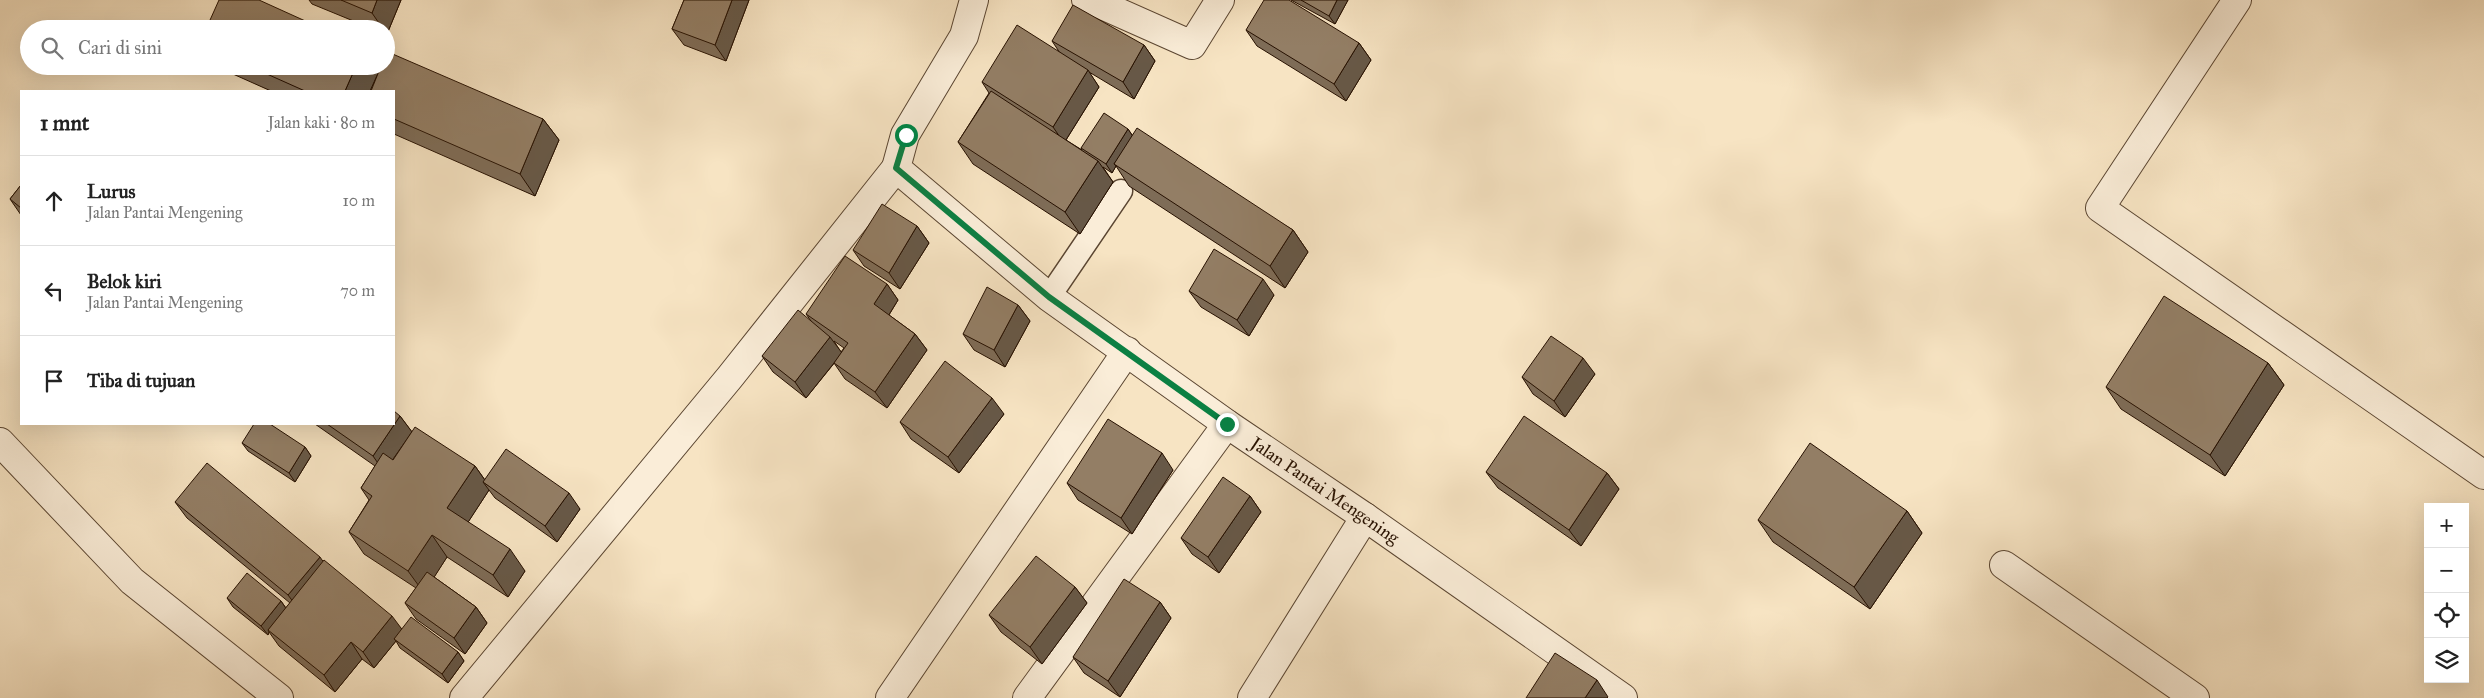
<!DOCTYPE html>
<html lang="id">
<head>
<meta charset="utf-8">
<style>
	body { margin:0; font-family:"IM FELL Great Primer",serif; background:#f6f6f6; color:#222 }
	.controls { position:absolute; right:15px; bottom:15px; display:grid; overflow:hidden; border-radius:0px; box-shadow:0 5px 20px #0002 }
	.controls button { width:45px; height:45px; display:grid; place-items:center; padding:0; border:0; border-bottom:1px solid #e0e0e0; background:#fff; color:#222; font:25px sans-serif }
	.stop { position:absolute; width:15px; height:15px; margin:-11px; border:4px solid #0b8043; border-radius:50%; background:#fff }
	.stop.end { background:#0b8043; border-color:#fff; box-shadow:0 1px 5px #0008 }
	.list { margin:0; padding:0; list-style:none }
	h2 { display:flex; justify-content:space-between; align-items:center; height:65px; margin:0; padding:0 20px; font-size:21px }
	h2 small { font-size:16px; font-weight:400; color:#767676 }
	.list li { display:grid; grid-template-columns:32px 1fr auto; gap:15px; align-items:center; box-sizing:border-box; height:90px; padding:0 20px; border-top:1px solid #e0e0e0 }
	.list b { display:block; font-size:19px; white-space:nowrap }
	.list p { margin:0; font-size:16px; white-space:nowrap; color:#767676 }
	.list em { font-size:16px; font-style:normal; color:#767676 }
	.icon { flex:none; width:28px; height:28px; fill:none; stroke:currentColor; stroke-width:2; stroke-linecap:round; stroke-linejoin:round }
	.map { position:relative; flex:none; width:2484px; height:698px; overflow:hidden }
	.search { position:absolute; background:#fff; box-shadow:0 5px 20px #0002; left:20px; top:20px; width:375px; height:55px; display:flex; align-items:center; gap:12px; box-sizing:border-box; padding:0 18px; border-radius:28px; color:#767676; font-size:19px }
	.panel { position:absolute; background:#fff; box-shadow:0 5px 20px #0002; left:20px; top:90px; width:375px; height:335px; border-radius:0px }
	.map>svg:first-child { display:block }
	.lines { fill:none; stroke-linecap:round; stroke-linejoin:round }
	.service-casing { stroke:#5a4531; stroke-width:25 }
	.minor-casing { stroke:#5a4531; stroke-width:30 }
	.tertiary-casing { stroke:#5a4531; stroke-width:30 }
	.service { stroke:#faedd8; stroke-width:22 }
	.minor { stroke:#faedd8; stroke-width:28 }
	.tertiary { stroke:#faedd8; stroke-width:28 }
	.wall { fill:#7e6c57; stroke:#261000; fill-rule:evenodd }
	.shaded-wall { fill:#675847; stroke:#261000 }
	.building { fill:#937e65; stroke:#261000 }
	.route { stroke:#0b8043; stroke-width:6 }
	.labels { text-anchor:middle; stroke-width:4; stroke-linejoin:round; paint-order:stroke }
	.street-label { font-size:18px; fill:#261000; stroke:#faedd8 }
</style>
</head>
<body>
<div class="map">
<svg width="2484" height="698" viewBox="0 0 2484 698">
	<rect width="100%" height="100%" fill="#f7e4c3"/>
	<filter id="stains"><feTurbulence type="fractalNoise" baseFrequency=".004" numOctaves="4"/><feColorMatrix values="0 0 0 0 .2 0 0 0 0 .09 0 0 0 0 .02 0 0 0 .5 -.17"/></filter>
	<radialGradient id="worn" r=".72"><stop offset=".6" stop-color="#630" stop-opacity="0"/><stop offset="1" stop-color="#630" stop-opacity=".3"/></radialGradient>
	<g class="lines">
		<defs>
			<path id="service" d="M1049 297 1121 191"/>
			<path id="minor" d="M1086 0 1102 5 1192 45 1220 0
				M2237 0 2100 208 2484 475
				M0 442 132 581 279 698
				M2004 565 2195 698
				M464 698 730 377 896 168
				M890 698 1127 351
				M1027 698 1227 424
				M1252 698 1365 517"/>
			<g id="tertiary">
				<path id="s1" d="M974 0 964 36 905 135 896 168 1049 297 1227 424 1365 517 1623 698"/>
			</g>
		</defs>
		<!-- service casing -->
		<use href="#service" class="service-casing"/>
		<!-- minor casing -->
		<use href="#minor" class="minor-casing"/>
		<!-- tertiary casing -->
		<use href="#tertiary" class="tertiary-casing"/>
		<!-- service -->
		<use href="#service" class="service"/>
		<!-- minor -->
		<use href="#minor" class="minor"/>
		<!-- tertiary -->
		<use href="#tertiary" class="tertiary"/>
	</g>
	<!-- wall -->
	<path class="wall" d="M309 0H401L387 34 386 29H373L312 4Z
		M684 0H749L726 61 684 45 672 29Z
		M1291 0H1348L1335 24Z
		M1246 30 1359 43 1371 60 1346 101 1257 46Z
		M1052 41 1144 45 1155 61 1134 99 1089 72 1099 87 1066 140 1082 150 1081 148 1128 129 1132 135 1293 230 1308 252 1285 288 1129 186 1116 166 1112 173 1103 167 1113 182 1080 234 973 164 958 142 989 93 982 82 1060 53Z
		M215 66H378L380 69 370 91H271Z
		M394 91 543 119 559 140 535 196 394 134Z
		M21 185V215L10 199Z
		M917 226 929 243 900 289 864 266 853 250Z
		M887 284 898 300 889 315 915 334 927 350 887 408 845 379 834 363 836 361 806 398 773 372 762 356 811 321 806 314ZM834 341 844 348 841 352Z
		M1189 291 1274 295 1249 336 1201 307Z
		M1018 305 1030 321 1005 367 974 350 963 334Z
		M2268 363 2284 385 2225 476 2121 409 2106 387Z
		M1595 374 1565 417 1533 394 1522 377Z
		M1004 414 959 473 911 439 900 422Z
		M400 416 412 432 475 466 485 480 580 509 557 542 495 498 489 490 468 522 525 571 508 597 447 557 434 577 476 607 487 623 465 654 416 619 405 603 416 588 364 554 349 532 369 500 361 488 375 466 315 424H394Z
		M242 443 305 447 311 456 295 482 248 451Z
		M1173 470 1132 534 1078 500 1067 483Z
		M1486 472 1607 473 1619 489 1581 546 1498 488Z
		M1250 496 1261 512 1219 573 1192 554 1181 538Z
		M175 502 323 561 402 629 458 652 464 661 448 683 400 648 396 641 374 668 362 659 335 692 279 646 269 632 268 635 233 607 227 598 281 601 286 608 290 603 187 518Z
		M1907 511 1922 533 1870 609 1773 542 1758 520Z
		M1075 587 1087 603 1042 664 1001 632 989 615Z
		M1160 602 1171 618 1120 697 1084 673 1073 657Z"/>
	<!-- shaded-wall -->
	<path class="shaded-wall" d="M377 0H401L387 34 386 29H383L372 13Z
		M732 0H749L726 61 715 45Z
		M1337 0H1348L1335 24 1329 16Z
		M1359 43 1371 60 1346 101 1334 84Z
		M1144 45 1155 61 1134 99 1123 82Z
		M356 66H378L380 69 370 91H345Z
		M1088 70 1099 87 1064 143 1053 127Z
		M543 119 559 140 535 196 520 174Z
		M1128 129 1134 138 1114 164 1116 166 1112 173 1106 164Z
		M1098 161 1113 182 1080 234 1065 212Z
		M917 226 929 243 900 289 889 273Z
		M1293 230 1308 252 1285 288 1270 266Z
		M1263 279 1274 295 1249 336 1237 320Z
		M887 284 898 300 885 321 874 304Z
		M1018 305 1030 321 1005 367 994 350Z
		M915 334 927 350 887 408 875 392Z
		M830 337 842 353 806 398 795 382Z
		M1583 358 1595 374 1565 417 1554 401Z
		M2268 363 2284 385 2225 476 2210 455Z
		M992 398 1004 414 959 473 948 457Z
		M400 416 412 432 384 472 373 456Z
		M305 447 311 456 295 482 289 473Z
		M1162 453 1173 470 1132 534 1121 518Z
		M475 466 489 486 483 482 489 490 463 530 447 508Z
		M1607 473 1619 489 1581 546 1569 530Z
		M569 493 580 509 557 542 545 526Z
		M1250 496 1261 512 1219 573 1208 557Z
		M1907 511 1922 533 1870 609 1854 587Z
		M432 535 447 557 424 593 408 571Z
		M510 549 525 571 508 597 493 575Z
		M320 557 331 573 300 611 288 595Z
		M1075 587 1087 603 1042 664 1030 647Z
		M281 601 287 610 268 630 269 632 268 635 261 626Z
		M1160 602 1171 618 1120 697 1108 681Z
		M476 607 487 623 465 654 454 638Z
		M392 616 404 632 394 639 396 641 374 668 363 652Z
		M351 642 362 659 335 692 324 675Z
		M458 652 464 661 448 683 442 674Z
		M1597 680 1608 697 1607 698H1585Z"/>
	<!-- building -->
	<path class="building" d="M219 0H259L323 29H206Z
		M341 0H377L372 13Z
		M684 0H732L715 45 672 29Z
		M1264 0H1289L1359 43 1334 84 1246 30Z
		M1301 0H1337L1329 16Z
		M1073 5 1144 45 1123 82 1052 41Z
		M1017 25 1088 70 1053 127 982 82Z
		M388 52 543 119 520 174 394 119V91H371L381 66H386V55Z
		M249 66H356L345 91H305Z
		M991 91 1098 161 1065 212 958 142Z
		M1104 113 1128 129 1106 164 1081 148Z
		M1137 128 1293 230 1270 266 1114 164Z
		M21 185V208L10 199Z
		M882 204 917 226 889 273 853 250Z
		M1214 249 1263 279 1237 320 1189 291Z
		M845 256 887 284 874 304 915 334 875 392 834 363 848 343 806 314Z
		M987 287 1018 305 994 350 963 334Z
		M2164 296 2268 363 2210 455 2106 387Z
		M798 310 830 337 795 382 762 356Z
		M1551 336 1583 358 1554 401 1522 377Z
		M945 361 992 398 948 457 900 422Z
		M394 411 400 416 373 456 327 424H394Z
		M1524 416 1607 473 1569 530 1486 472Z
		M1108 419 1162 453 1121 518 1067 483Z
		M254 424H270L305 447 289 473 242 443Z
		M415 427 475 466 447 508 510 549 493 575 432 535 408 571 349 532 372 496 361 488 383 453 393 460Z
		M1810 443 1907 511 1854 587 1758 520Z
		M506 449 569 493 545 526 483 482Z
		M207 463 320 557 288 595 175 502Z
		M1223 477 1250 496 1208 557 1181 538Z
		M1036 556 1075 587 1030 647 989 615Z
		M324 560 392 616 363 652 351 642 324 675 268 630Z
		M427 572 476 607 454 638 405 603Z
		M247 573 281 601 261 626 227 598Z
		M1124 579 1160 602 1108 681 1073 657Z
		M411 617 458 652 442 674 394 639Z
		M1555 653 1597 680 1585 698H1526Z"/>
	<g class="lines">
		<!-- route -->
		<path class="route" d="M906 135 896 168 1049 297 1227 424"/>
	</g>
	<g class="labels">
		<!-- street labels -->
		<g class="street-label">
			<text dy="6" stroke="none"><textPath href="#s1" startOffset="724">Jalan Pantai Mengening</textPath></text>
		</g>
	</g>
	<rect width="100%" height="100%" filter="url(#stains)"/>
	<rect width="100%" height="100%" fill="url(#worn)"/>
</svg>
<div class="controls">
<button>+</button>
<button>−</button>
<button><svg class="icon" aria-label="locate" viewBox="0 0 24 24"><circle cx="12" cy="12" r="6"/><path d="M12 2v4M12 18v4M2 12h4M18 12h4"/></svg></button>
<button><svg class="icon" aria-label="layers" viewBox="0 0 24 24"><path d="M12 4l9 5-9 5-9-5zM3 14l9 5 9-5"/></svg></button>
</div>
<div class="stop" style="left:906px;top:135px"></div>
<div class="stop end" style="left:1227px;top:424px"></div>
<div class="search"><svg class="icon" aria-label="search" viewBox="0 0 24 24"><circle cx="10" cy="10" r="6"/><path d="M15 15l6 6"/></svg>Cari di sini</div>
<section class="panel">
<h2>1 mnt<small>Jalan kaki · 80 m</small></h2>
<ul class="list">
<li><svg class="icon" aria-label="ahead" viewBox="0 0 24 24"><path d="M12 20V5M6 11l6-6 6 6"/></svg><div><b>Lurus</b><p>Jalan Pantai Mengening</p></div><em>10 m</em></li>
<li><svg class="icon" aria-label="left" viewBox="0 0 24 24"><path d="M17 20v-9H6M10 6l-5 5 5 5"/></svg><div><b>Belok kiri</b><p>Jalan Pantai Mengening</p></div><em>70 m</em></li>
<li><svg class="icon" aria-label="arrive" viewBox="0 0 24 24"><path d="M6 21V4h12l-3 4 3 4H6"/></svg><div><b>Tiba di tujuan</b></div></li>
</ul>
</section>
</div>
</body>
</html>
